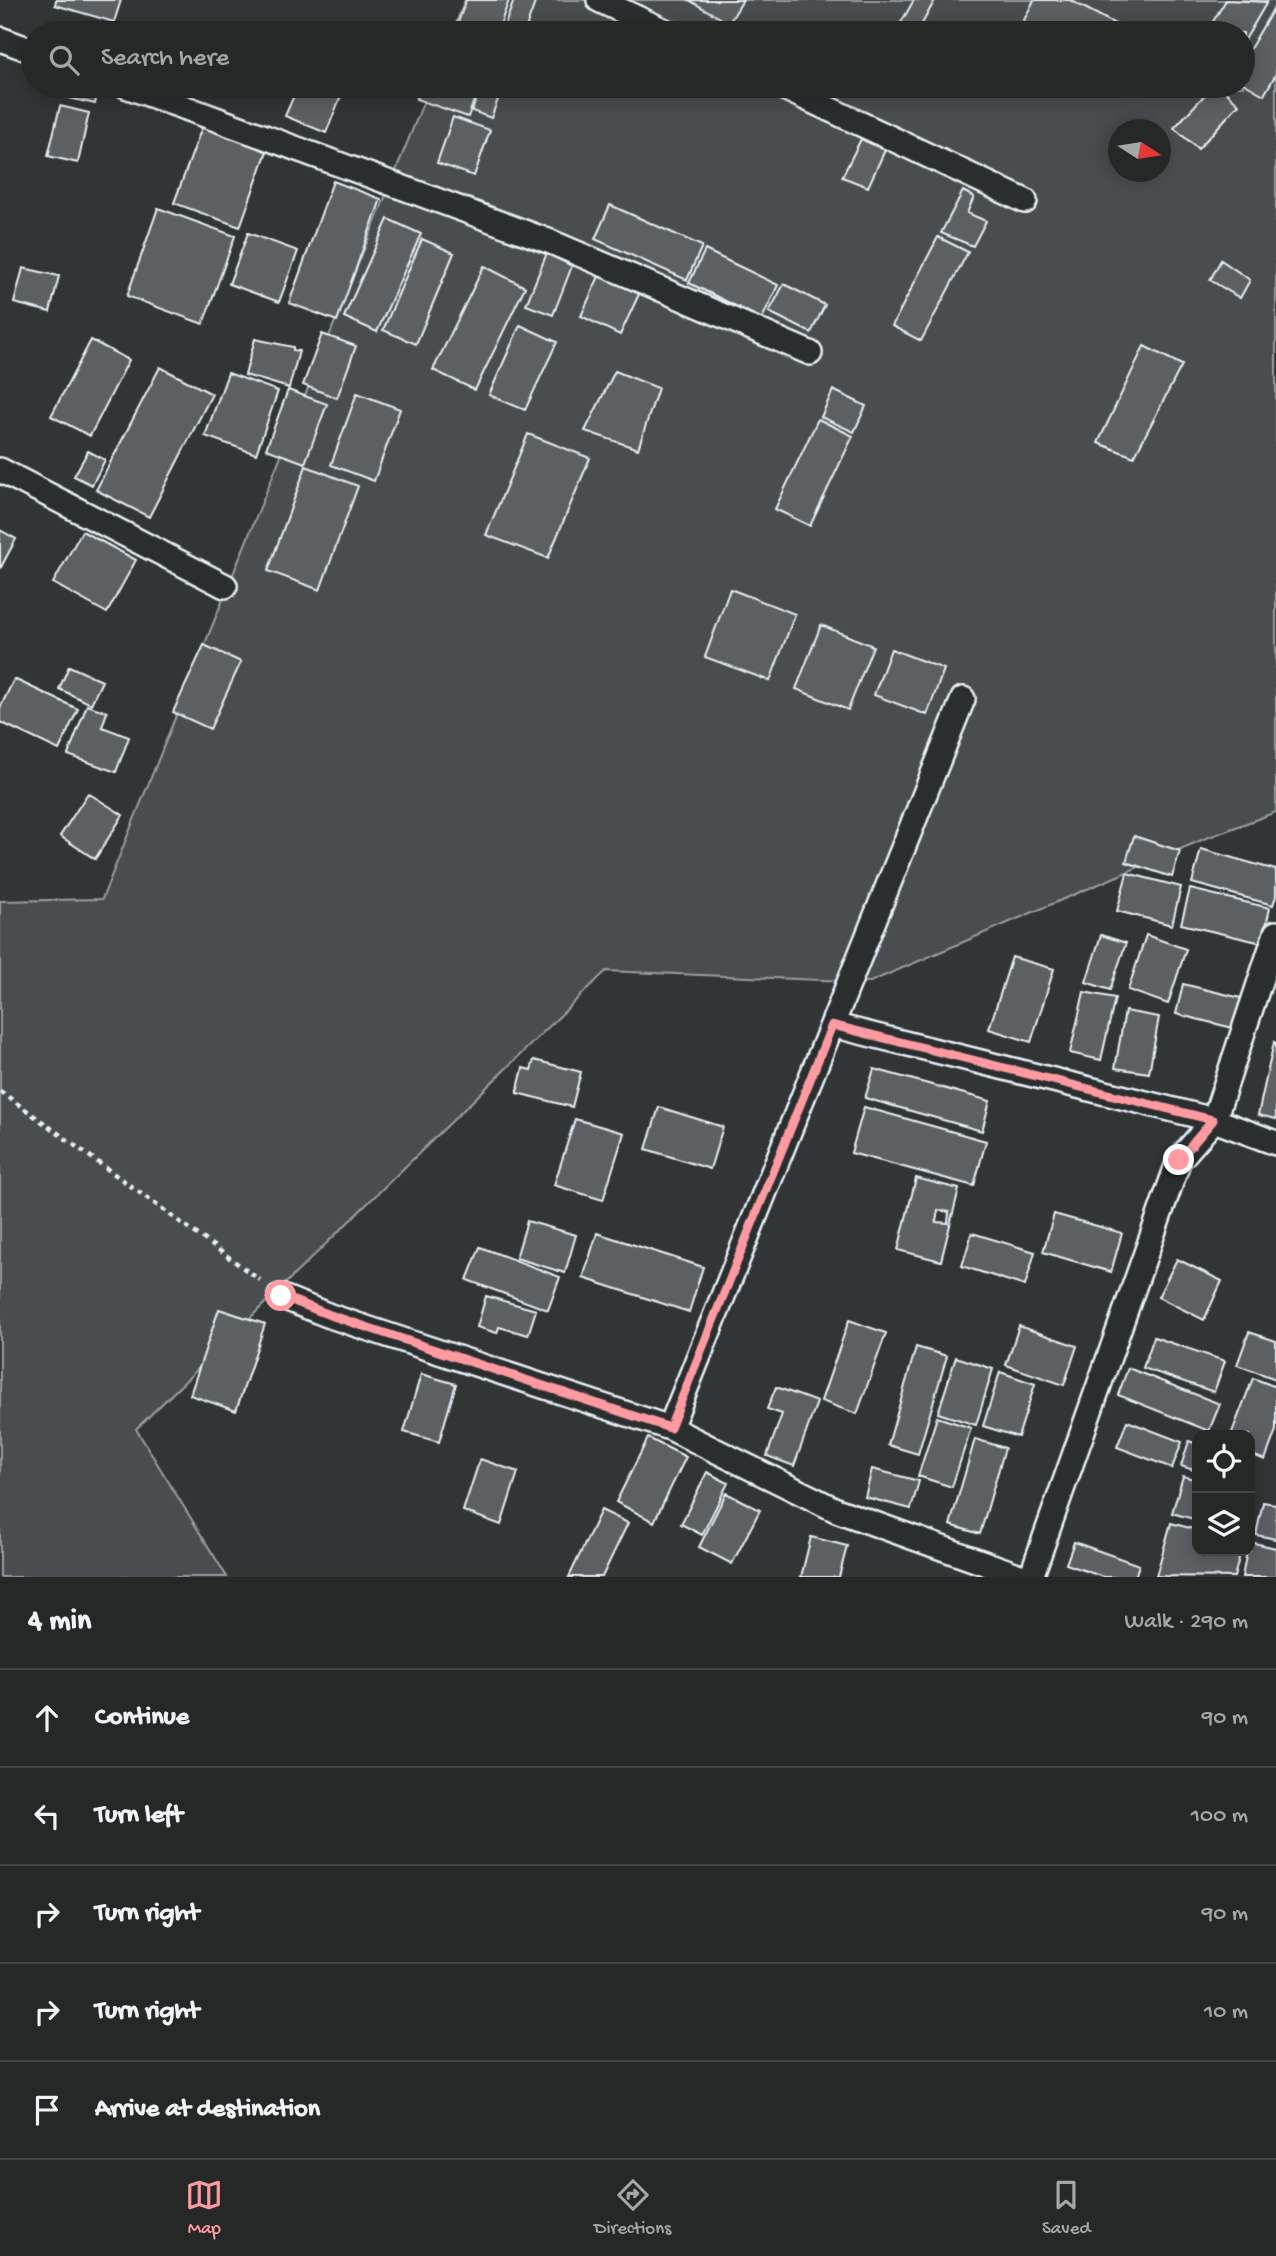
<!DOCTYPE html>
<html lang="en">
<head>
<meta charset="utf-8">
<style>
	body { margin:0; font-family:"Gochi Hand",sans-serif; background:#2e3030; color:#f1f3f6 }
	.controls { position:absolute; right:21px; bottom:21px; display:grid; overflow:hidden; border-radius:14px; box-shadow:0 4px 18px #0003 }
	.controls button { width:63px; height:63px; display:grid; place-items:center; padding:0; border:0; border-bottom:2px solid #424445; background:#262828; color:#f1f3f6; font:35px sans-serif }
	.compass { position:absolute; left:1108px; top:119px; width:63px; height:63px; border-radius:50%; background:#262828; box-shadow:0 4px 18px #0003; rotate:102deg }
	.stop { position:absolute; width:21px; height:21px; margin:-16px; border:5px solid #ff9aa2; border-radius:50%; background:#fff }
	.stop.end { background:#ff9aa2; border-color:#fff; box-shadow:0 2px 7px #0008 }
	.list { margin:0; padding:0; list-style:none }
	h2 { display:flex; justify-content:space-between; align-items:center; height:91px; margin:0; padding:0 28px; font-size:30px }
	h2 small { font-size:23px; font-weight:400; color:#a4a6a8 }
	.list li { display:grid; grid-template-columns:46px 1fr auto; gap:21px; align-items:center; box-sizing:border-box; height:98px; padding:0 28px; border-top:2px solid #424445 }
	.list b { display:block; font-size:26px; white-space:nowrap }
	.list em { font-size:23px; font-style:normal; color:#a4a6a8 }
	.icon { flex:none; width:38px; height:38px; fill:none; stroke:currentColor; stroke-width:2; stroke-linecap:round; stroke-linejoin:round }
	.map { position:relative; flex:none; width:1276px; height:1577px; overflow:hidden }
	.search { position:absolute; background:#262828; box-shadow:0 4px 18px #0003; left:21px; right:21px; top:21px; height:77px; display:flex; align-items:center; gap:18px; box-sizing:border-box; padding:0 24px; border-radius:38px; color:#a4a6a8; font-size:26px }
	.sheet { height:581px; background:#262828 }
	nav { display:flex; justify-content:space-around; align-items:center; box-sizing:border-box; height:98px; border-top:2px solid #424445; background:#262828; font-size:19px; color:#a4a6a8 }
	nav a { display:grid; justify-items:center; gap:4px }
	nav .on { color:#ff9aa2 }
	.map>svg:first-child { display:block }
	.green { fill:#494d4f; stroke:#989fa4; stroke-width:2; fill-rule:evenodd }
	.building { fill:#5c6063; stroke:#e8f1f8; stroke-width:2; fill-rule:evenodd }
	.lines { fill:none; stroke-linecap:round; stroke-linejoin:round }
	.street-casing { stroke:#e8f1f8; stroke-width:28 }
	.path { stroke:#e8f1f8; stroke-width:4.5; stroke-dasharray:5 5; stroke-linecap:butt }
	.street { stroke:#2a2d2e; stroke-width:23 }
	.route { stroke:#ff9aa2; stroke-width:9 }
</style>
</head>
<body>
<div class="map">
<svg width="1276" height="1577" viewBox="0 0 1276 1577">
	<rect width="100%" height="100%" fill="#323536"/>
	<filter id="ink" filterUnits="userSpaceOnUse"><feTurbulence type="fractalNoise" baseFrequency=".0143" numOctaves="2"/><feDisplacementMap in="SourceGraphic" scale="14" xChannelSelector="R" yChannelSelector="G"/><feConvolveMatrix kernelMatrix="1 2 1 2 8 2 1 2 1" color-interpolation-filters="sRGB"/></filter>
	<g filter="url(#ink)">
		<!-- green -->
		<path class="green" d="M465 0H1276V812L1204 839 870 982 606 971 136 1429 227 1577H0V901L102 899 430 86H1243V33H452ZM1118 130H1160V172H1118Z"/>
		<!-- building -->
		<path class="building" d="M56 0H121L114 22 55 5Z
			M466 0H509L497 33H472L456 28Z
			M514 0H536L524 33H502Z
			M689 0H743L729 23Z
			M914 0H935L917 33H895Z
			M1034 0H1070L1130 32 1045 33 1023 22Z
			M1226 0 1267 2 1243 43V33H1206Z
			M1276 4V74L1264 95 1243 83V61Z
			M63 86H99L95 104 61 96Z
			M298 86H345L326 133 285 116Z
			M421 86H479L468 117 416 99Z
			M481 86H503L491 118 472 111Z
			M1213 86H1219L1239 104 1198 149 1174 128Z
			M60 106 89 113 78 163 48 156Z
			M453 117 490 130 474 176 437 163Z
			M202 127 267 151 240 227 174 203Z
			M861 139 885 150 868 187 842 177Z
			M333 181 381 199 337 321 289 303Z
			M963 191 974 197 967 213 986 221 973 246 941 233Z
			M610 205 702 246 687 280 595 239Z
			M158 208 235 236 203 324 127 296Z
			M388 219 421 234 377 332 344 317Z
			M248 233 298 251 279 302 229 284Z
			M938 237 968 252 921 341 892 326Z
			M422 239 454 253 416 344 383 330Z
			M705 250 778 285 762 319 689 283Z
			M547 253 572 266 553 315 526 305Z
			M1221 260 1250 280 1240 298 1210 280Z
			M484 266 525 287 475 390 433 370Z
			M23 268 59 276 50 312 14 303Z
			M600 274 640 292 620 335 581 316Z
			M784 284 825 305 811 333 769 312Z
			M520 325 557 342 525 410 489 395Z
			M322 334 356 346 337 398 303 385Z
			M255 339 293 347V350L299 351 289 388 245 375Z
			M91 340 129 360 90 436 51 416Z
			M1144 346 1182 365 1134 457 1098 443Z
			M160 367 212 394 149 517 96 490Z
			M615 371 658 388 638 449 585 431Z
			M228 373 278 391 256 454 205 436Z
			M288 390 327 404 305 463 266 449Z
			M833 390 866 406 854 432 821 417Z
			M357 393 400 409 374 481 331 465Z
			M818 419 853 436 810 526 775 509Z
			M528 434 590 458 548 558 486 535Z
			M88 451 105 460 92 485 74 476Z
			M306 466 358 486 320 590 268 571Z
			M0 530 16 539 0 569Z
			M82 531 136 560 107 613 53 583Z
			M730 589 795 614 770 681 705 657Z
			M821 625 873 646 848 710 796 689Z
			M204 645 241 662 210 729 173 712Z
			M891 649 944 669 927 715 874 695Z
			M69 666 102 681 91 704 59 689Z
			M14 679 78 709 59 750 0 722V708Z
			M87 705 107 712 102 727 129 737 116 772 68 755Z
			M88 793 123 815 95 859 60 836Z
			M1134 836 1180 851 1172 877 1126 862Z
			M1201 849 1276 870V896L1273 905 1192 883Z
			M1127 873 1181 887 1172 925 1117 911Z
			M1190 889 1270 908 1262 943 1181 924Z
			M1101 935 1126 943 1110 990 1086 982Z
			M1146 935 1186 949 1168 1004 1128 990Z
			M1012 957 1054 969 1031 1042 989 1029Z
			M1183 984 1245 999 1237 1029 1176 1014Z
			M1084 992 1115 998 1101 1060 1070 1053Z
			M1125 1011 1159 1017 1149 1073 1115 1068Z
			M1274 1042 1276 1043V1119L1258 1115Z
			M534 1060 581 1072 572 1107 517 1093 523 1068 531 1070Z
			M874 1069 990 1101 982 1131 865 1098Z
			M659 1107 723 1127 710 1169 646 1149Z
			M864 1107 986 1141 974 1186 851 1153Z
			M575 1119 624 1133 603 1200 554 1185Z
			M916 1178 959 1189 941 1261 898 1250ZM938 1210 949 1212 948 1223 936 1222Z
			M1054 1214 1122 1233 1111 1272 1043 1252Z
			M527 1221 576 1235 565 1273 516 1258Z
			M597 1233 703 1267 689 1312 583 1278Z
			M972 1233 1035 1252 1025 1286 962 1266Z
			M480 1247 560 1277 548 1310 467 1280Z
			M1177 1259 1222 1281 1204 1320 1158 1297Z
			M486 1296 536 1310 528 1335 499 1327 497 1333 477 1327Z
			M219 1309 265 1324 236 1411 190 1395Z
			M849 1320 886 1333 857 1414 821 1401Z
			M1019 1326 1077 1346 1064 1385 1006 1365Z
			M1249 1332 1276 1341V1379L1237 1365Z
			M1154 1337 1225 1361 1214 1392 1143 1368Z
			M916 1347 947 1356 918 1454 888 1445Z
			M956 1357 993 1369 976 1425 938 1413Z
			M1128 1368 1220 1404 1209 1431 1118 1395Z
			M1000 1372 1035 1384 1018 1437 983 1426Z
			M421 1374 456 1384 439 1442 404 1432Z
			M1253 1378 1276 1387V1430L1265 1460 1250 1454V1435H1231Z
			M776 1387 817 1402 794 1466 767 1456 782 1414 767 1409Z
			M937 1417 971 1428 952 1487 918 1476Z
			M1127 1421 1182 1442 1172 1468 1117 1447Z
			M648 1438 686 1457 654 1522 616 1502Z
			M975 1439 1005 1448 980 1534 950 1525Z
			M1189 1441 1197 1444V1471L1181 1466Z
			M480 1459 518 1472 501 1525 463 1511Z
			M872 1469 919 1481 911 1509 865 1497Z
			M707 1472 728 1483 702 1535 681 1524Z
			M1183 1476 1197 1480V1520L1172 1513Z
			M726 1493 760 1510 732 1564 699 1547Z
			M1263 1502 1276 1504V1539L1256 1535Z
			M601 1510 628 1523 602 1577H569Z
			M1171 1523 1197 1530V1551H1241L1234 1577 1156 1576Z
			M811 1537 847 1546 839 1577H801Z
			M1074 1542 1139 1565 1135 1577H1103L1066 1564Z
			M1250 1542 1276 1548V1577H1242L1247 1551H1250Z"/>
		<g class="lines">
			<defs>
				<path id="street" d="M599 0 669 33
					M0 39 33 51
					M126 86 551 242 810 353
					M780 86 1025 201
					M0 470 225 586
					M832 1025 1214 1120 1276 1143
					M280 1296 330 1316 670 1428 836 1510 1023 1577
					M670 1428 963 699
					M1031 1577 1179 1160 1214 1120 1276 933"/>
			</defs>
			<!-- street casing -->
			<use href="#street" class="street-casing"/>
			<!-- path -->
			<path class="path" d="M0 1091 260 1280"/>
			<!-- street -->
			<use href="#street" class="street"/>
		</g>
	</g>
	<g class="lines" filter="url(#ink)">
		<!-- route -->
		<path class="route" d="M281 1296 330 1315 670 1428 832 1025 1213 1120 1179 1160"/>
	</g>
</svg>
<div class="controls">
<button><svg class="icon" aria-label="locate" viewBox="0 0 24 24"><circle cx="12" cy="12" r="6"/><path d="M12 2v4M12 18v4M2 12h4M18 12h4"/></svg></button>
<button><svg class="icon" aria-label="layers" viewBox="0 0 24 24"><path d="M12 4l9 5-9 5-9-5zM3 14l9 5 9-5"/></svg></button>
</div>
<svg class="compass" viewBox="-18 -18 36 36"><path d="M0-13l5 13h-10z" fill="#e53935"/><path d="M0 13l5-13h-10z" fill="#a4a6a8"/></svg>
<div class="stop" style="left:281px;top:1296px"></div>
<div class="stop end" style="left:1179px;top:1160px"></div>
<div class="search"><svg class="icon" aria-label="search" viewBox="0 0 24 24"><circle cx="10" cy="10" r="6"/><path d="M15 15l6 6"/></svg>Search here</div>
</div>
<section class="sheet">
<h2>4 min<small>Walk · 290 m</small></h2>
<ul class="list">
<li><svg class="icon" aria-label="ahead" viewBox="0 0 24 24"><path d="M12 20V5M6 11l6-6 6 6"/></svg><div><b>Continue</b></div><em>90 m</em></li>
<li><svg class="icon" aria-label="left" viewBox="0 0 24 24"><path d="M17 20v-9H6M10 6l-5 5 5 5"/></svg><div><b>Turn left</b></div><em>100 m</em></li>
<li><svg class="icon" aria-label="right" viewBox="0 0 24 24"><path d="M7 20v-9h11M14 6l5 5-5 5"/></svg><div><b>Turn right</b></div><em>90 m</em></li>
<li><svg class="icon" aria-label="right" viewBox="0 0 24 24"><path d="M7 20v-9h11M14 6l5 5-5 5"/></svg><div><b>Turn right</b></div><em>10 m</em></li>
<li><svg class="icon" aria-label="arrive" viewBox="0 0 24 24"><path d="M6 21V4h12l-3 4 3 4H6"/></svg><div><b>Arrive at destination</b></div></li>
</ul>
</section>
<nav>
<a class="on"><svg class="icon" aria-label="map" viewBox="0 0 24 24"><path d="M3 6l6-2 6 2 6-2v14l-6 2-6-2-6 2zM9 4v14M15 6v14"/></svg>Map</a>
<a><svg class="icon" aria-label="directions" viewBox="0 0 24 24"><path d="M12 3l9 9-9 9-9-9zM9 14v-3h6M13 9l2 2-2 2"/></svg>Directions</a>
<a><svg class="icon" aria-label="saved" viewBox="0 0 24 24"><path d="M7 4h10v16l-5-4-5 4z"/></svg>Saved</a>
</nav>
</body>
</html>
